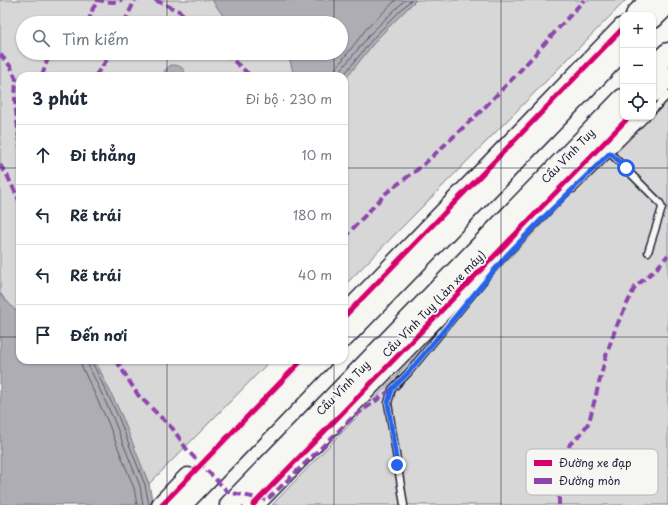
<!DOCTYPE html>
<html lang="vi">
<head>
<meta charset="utf-8">
<style>
	body { margin:0; font-family:"Playpen Sans",sans-serif; background:#f2f2f3; color:#1f2937 }
	.controls { position:absolute; right:12px; top:12px; display:grid; overflow:hidden; border-radius:8px; box-shadow:0 1px 3px #0004 }
	.controls button { width:36px; height:36px; display:grid; place-items:center; padding:0; border:0; border-bottom:1px solid #e0e1e3; background:#fff; color:#1f2937; font:20px sans-serif }
	.stop { position:absolute; width:12px; height:12px; margin:-9px; border:3px solid #2563eb; border-radius:50%; background:#fff }
	.stop.end { background:#2563eb; border-color:#fff; box-shadow:0 1px 4px #0008 }
	.list { margin:0; padding:0; list-style:none }
	h2 { display:flex; justify-content:space-between; align-items:center; height:52px; margin:0; padding:0 16px; font-size:17px }
	h2 small { font-size:13px; font-weight:400; color:#747a83 }
	.list li { display:grid; grid-template-columns:26px 1fr auto; gap:12px; align-items:center; box-sizing:border-box; height:60px; padding:0 16px; border-top:1px solid #e0e1e3 }
	.list b { display:block; font-size:15px; white-space:nowrap }
	.list em { font-size:13px; font-style:normal; color:#747a83 }
	.icon { flex:none; width:22px; height:22px; fill:none; stroke:currentColor; stroke-width:2; stroke-linecap:round; stroke-linejoin:round }
	.map { position:relative; flex:none; width:668px; height:505px; overflow:hidden }
	.search { position:absolute; background:#fff; box-shadow:0 1px 3px #0004; left:16px; top:16px; width:332px; height:44px; display:flex; align-items:center; gap:10px; box-sizing:border-box; padding:0 14px; border-radius:22px; color:#747a83; font-size:15px }
	.panel { position:absolute; background:#fff; box-shadow:0 1px 3px #0004; left:16px; top:72px; width:332px; height:292px; border-radius:12px }
	.map>svg:first-child { display:block }
	.green { fill:#d7d7d7; stroke:#7c7c89; fill-rule:evenodd }
	.water { fill:#adadb3; stroke:#757583 }
	.lines { fill:none; stroke-linecap:round; stroke-linejoin:round }
	.shore { stroke:#5a5a6b; stroke-width:1 }
	.service-casing { stroke:#22223b; stroke-width:9 }
	.trunk-casing { stroke:#22223b; stroke-width:23 }
	.service { stroke:#f6f6f2; stroke-width:6 }
	.trunk { stroke:#f6f6f2; stroke-width:20 }
	.quiet { stroke:#8e44ad; stroke-width:4; stroke-dasharray:8 4; stroke-linecap:butt }
	.cycleway-casing { stroke:#f6f6f2; stroke-width:8 }
	.cycleway { stroke:#d6006c; stroke-width:5 }
	.route { stroke:#2563eb; stroke-width:5 }
	.grid { fill:none; stroke:#22223b; stroke-width:1; stroke-opacity:0.55 }
	.labels { text-anchor:middle; stroke-width:4; stroke-linejoin:round; paint-order:stroke }
	.street-label { font-size:11px; fill:#22223b; stroke:#f6f6f2 }
	.key { fill:#f6f6f2; stroke:#b6b6bb; stroke-width:1 }
	.key-label { font-size:11px; fill:#22223b }
</style>
</head>
<body>
<div class="map">
<svg width="668" height="505" viewBox="0 0 668 505">
	<rect width="100%" height="100%" fill="#f6f6f2"/>
	<filter id="ink" filterUnits="userSpaceOnUse"><feTurbulence type="fractalNoise" baseFrequency=".025" numOctaves="2"/><feDisplacementMap in="SourceGraphic" scale="8" xChannelSelector="R" yChannelSelector="G"/><feConvolveMatrix kernelMatrix="1 2 1 2 8 2 1 2 1" color-interpolation-filters="sRGB"/></filter>
	<g filter="url(#ink)">
		<!-- green -->
		<path class="green" d="M0 0H626L344 286V76H20V311H15L0 293ZM23 23H341V53H23Z
			M668 93V505H272L645 117H653V109Z
			M95 360H271L149 484Z"/>
		<!-- water -->
		<path class="water" d="M212 0H416L378 38 344 81V76H294L288 53H341V23H245L226 20Z
			M171 65C178 65 181 66 185 71L182 76H164L165 70Z
			M0 294 15 310 20 312V360H95L121 414 149 484 153 505H0Z"/>
		<g class="lines">
			<!-- shore -->
			<path class="shore" d="M330 76 367 28 396 0
				M336 76 372 32 405 0
				M343 76 375 36 411 0
				M80 360 82 367 107 420 134 488 137 505
				M86 360 113 418 140 486 143 505
				M91 360 118 416 145 485 149 505"/>
			<defs>
				<path id="service" d="M653 110 668 95
					M610 153 660 203 662 208 648 252
					M573 189 646 117
					M404 505 388 403 392 389 408 373 484 280"/>
				<path id="trunk" d="M636 15 650 0
					M653 18 668 3
					M653 68 668 53
					M653 92 668 77
					M344 317 623 28
					M344 337 623 49
					M162 505 188 478
					M181 505 321 360
					M230 505 623 99
					M253 505 629 117"/>
			</defs>
			<!-- service casing -->
			<use href="#service" class="service-casing"/>
			<!-- trunk casing -->
			<use href="#trunk" class="trunk-casing"/>
			<!-- service -->
			<use href="#service" class="service"/>
			<!-- trunk -->
			<use href="#trunk" class="trunk"/>
			<!-- quiet -->
			<path class="quiet" d="M96 0 113 2 122 0
				M155 0 179 11 194 23
				M88 23 93 8 98 2
				M124 23 135 0
				M225 53 251 76
				M0 54 11 67 16 79 15 100 20 147
				M42 76 48 58 53 53
				M95 76 112 53
				M0 165 7 175 20 202
				M344 238 386 193 422 166 481 111 517 74 584 0
				M116 360 138 395 173 429 188 451 228 492 267 500 352 418 392 389
				M559 505V468L570 444 581 434 589 422 606 356 616 327 635 287 657 268 668 255"/>
			<defs>
				<path id="cycleway" d="M344 317 623 28
					M162 505 302 360
					M253 505 629 117"/>
			</defs>
			<!-- cycleway casing -->
			<use href="#cycleway" class="cycleway-casing"/>
			<!-- cycleway -->
			<use href="#cycleway" class="cycleway"/>
		</g>
	</g>
	<g class="lines" filter="url(#ink)">
		<!-- route -->
		<path class="route" d="M397 465 388 403 392 389 408 373 506 256 543 218 610 153 626 168"/>
	</g>
	<!-- grid -->
	<path class="grid" d="M167 0V23M334 0V23M501 0V505M167 53V76M334 53V76M0 168H20M344 168H668M0 337H20M344 337H668M167 360V505M334 360V505"/>
	<g class="labels">
		<!-- street labels -->
		<g class="street-label">
			<text transform="translate(568 156) rotate(-46)" y="4">Cầu Vĩnh Tuy</text>
			<text transform="translate(434 304) rotate(-46)" y="4">Cầu Vĩnh Tuy (Làn xe máy)</text>
			<text transform="translate(343 388) rotate(-46)" y="4">Cầu Vĩnh Tuy</text>
		</g>
	</g>
	<!-- legend -->
	<rect x="526" y="449" width="132" height="46" rx="6" class="key"/>
	<rect x="534" y="460" width="18" height="6" fill="#d6006c"/>
	<rect x="534" y="478" width="18" height="6" fill="#8e44ad"/>
	<g class="key-label">
		<text x="559" y="467">Đường xe đạp</text>
		<text x="559" y="485">Đường mòn</text>
	</g>
</svg>
<div class="controls">
<button>+</button>
<button>−</button>
<button><svg class="icon" aria-label="locate" viewBox="0 0 24 24"><circle cx="12" cy="12" r="6"/><path d="M12 2v4M12 18v4M2 12h4M18 12h4"/></svg></button>
</div>
<div class="stop" style="left:626px;top:168px"></div>
<div class="stop end" style="left:397px;top:465px"></div>
<div class="search"><svg class="icon" aria-label="search" viewBox="0 0 24 24"><circle cx="10" cy="10" r="6"/><path d="M15 15l6 6"/></svg>Tìm kiếm</div>
<section class="panel">
<h2>3 phút<small>Đi bộ · 230 m</small></h2>
<ul class="list">
<li><svg class="icon" aria-label="ahead" viewBox="0 0 24 24"><path d="M12 20V5M6 11l6-6 6 6"/></svg><div><b>Đi thẳng</b></div><em>10 m</em></li>
<li><svg class="icon" aria-label="left" viewBox="0 0 24 24"><path d="M17 20v-9H6M10 6l-5 5 5 5"/></svg><div><b>Rẽ trái</b></div><em>180 m</em></li>
<li><svg class="icon" aria-label="left" viewBox="0 0 24 24"><path d="M17 20v-9H6M10 6l-5 5 5 5"/></svg><div><b>Rẽ trái</b></div><em>40 m</em></li>
<li><svg class="icon" aria-label="arrive" viewBox="0 0 24 24"><path d="M6 21V4h12l-3 4 3 4H6"/></svg><div><b>Đến nơi</b></div></li>
</ul>
</section>
</div>
</body>
</html>
